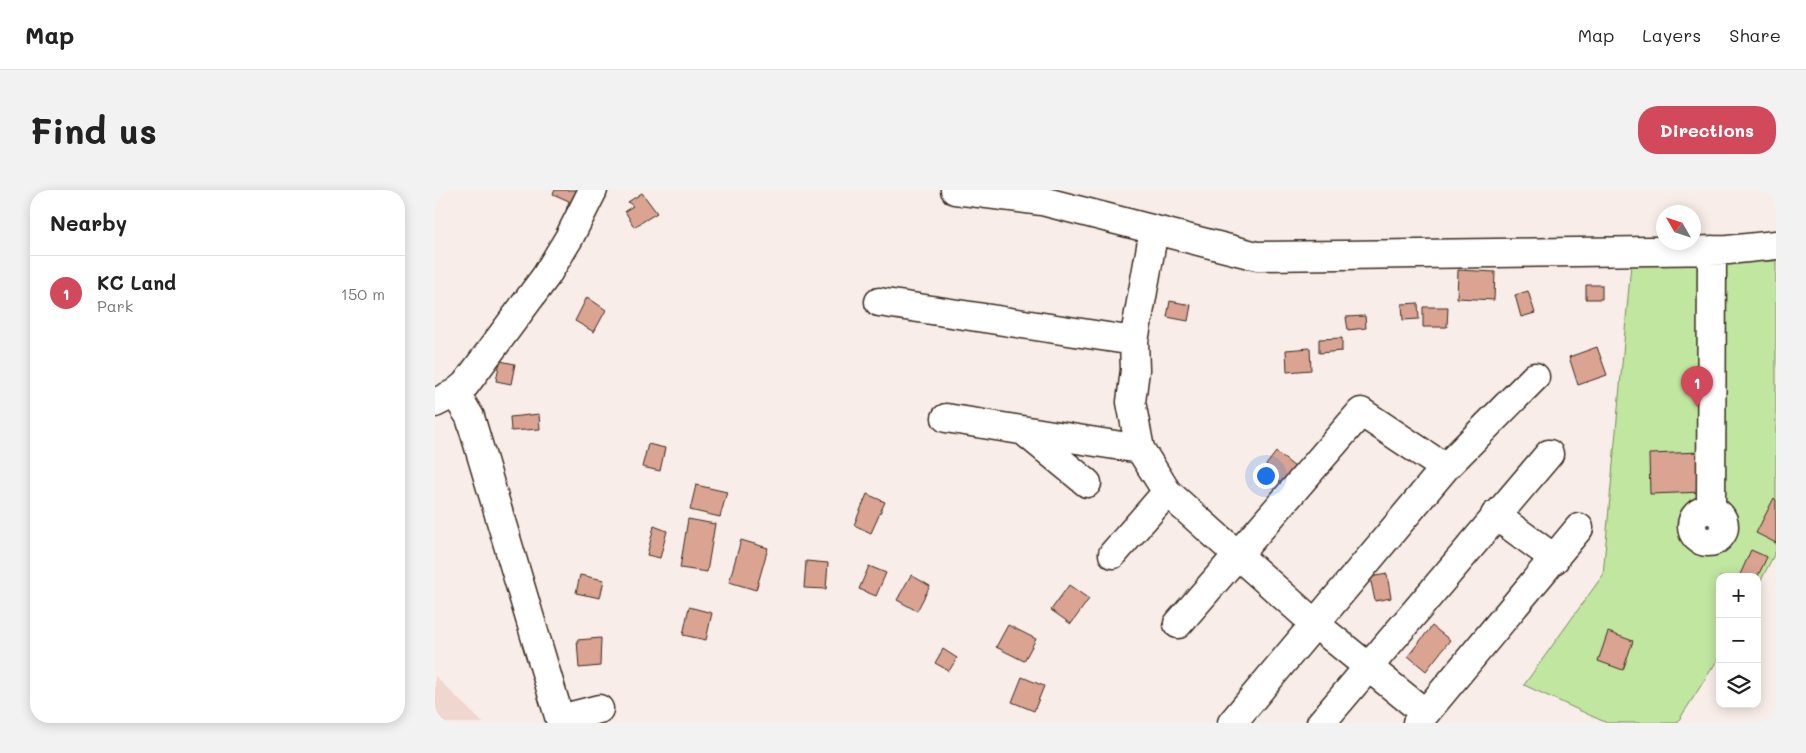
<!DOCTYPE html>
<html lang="en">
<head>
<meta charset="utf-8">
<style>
	body { margin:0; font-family:Mali,sans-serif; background:#f2f2f2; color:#222 }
	.controls { position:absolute; right:15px; bottom:15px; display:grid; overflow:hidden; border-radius:10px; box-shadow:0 2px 12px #0003 }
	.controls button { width:45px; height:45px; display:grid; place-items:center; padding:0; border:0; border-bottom:1px solid #e0e0e0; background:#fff; color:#222; font:25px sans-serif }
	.compass { position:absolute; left:1221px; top:15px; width:45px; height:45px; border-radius:50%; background:#fff; box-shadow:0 2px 12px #0003; rotate:309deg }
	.you { position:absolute; left:830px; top:285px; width:18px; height:18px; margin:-12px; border:4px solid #fff; border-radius:50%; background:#1a73e8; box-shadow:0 0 0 8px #1a73e833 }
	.badge { display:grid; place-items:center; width:32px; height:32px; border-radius:50%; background:#d1495b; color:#fff; font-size:16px; font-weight:700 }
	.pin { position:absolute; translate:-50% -41px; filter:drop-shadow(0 1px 2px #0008) }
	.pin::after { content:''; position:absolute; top:26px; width:18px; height:15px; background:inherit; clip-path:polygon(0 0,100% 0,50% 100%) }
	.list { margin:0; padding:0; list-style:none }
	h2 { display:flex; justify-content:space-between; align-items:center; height:65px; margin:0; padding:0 20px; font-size:21px }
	h2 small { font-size:16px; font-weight:400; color:#767676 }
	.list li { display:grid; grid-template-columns:32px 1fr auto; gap:15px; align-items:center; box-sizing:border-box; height:75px; padding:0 20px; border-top:1px solid #e0e0e0 }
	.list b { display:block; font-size:19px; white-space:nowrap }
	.list p { margin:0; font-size:16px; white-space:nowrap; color:#767676 }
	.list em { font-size:16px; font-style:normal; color:#767676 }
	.icon { flex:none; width:28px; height:28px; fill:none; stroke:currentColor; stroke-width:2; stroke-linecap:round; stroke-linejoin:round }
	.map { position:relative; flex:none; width:1341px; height:533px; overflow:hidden; border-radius:20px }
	header { display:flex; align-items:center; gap:30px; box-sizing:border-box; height:70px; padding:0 25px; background:#fff; border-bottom:1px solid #e0e0e0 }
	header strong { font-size:24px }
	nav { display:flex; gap:28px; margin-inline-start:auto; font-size:18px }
	.intro { display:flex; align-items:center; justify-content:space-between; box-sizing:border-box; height:120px; padding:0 30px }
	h1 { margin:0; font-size:35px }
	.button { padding:12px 22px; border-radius:20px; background:#d1495b; color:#fff; font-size:18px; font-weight:700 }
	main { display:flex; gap:30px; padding:0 30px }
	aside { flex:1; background:#fff; border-radius:20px; box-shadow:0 2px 12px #0003 }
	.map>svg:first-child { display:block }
	.built { fill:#efd7cf }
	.green { fill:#c0e6a0; stroke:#7e885f }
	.building { fill:#daa392; stroke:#3b2a1e }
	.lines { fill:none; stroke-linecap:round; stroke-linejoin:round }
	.minor-casing { stroke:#3b2a1e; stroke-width:31 }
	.minor { stroke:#fff; stroke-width:28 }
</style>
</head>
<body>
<header>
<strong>Map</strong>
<nav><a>Map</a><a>Layers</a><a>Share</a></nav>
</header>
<div class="intro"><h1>Find us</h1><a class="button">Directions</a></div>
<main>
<aside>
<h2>Nearby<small></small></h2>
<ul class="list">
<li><span class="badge">1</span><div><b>KC Land</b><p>Park</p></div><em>150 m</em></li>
</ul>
</aside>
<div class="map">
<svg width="1341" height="533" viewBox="0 0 1341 533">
	<rect width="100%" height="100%" fill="#f8ede9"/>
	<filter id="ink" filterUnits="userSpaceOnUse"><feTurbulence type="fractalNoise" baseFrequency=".02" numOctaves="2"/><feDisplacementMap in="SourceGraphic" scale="10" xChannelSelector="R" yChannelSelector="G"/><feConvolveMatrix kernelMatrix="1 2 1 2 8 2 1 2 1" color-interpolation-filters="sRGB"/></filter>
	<g filter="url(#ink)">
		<!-- built -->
		<path class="built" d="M0 486 48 533H0Z"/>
		<!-- green -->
		<path class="green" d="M1341 71V361L1322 398V387H1285V466L1242 533H1172L1089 495 1168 385 1196 74Z"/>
		<!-- building -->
		<path class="building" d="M120 0H149L139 23 131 20 134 11 118 4Z
			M207 3 222 23 199 37 190 21 198 16 193 12Z
			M1023 80 1060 82 1059 110 1022 108Z
			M1151 95H1167V109H1151Z
			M1093 101 1100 123 1086 127 1080 105Z
			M152 107 171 120 159 142 140 131Z
			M735 111 756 115 753 131 732 127Z
			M983 113 984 129 968 130 967 114Z
			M988 117H1013L1012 137H988Z
			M930 126 931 138 913 140 911 127Z
			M907 148V161L884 163V149Z
			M1162 157 1172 185 1143 195 1134 167Z
			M875 158 876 180 852 182 851 160Z
			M65 171 80 174 76 194 61 191Z
			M104 224 105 239 76 241 75 227Z
			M213 254 230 258 225 281 207 277Z
			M841 262 860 277 847 294 828 279Z
			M1266 262 1268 302 1215 304 1214 264Z
			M261 295 292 302 285 327 255 320Z
			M432 304 450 312 436 343 419 335Z
			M1339 308 1341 310V353L1321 343Z
			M253 329 280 334 272 382 245 378Z
			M219 336 232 341 225 368 212 365Z
			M306 350 333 358 321 400 294 392Z
			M1316 360 1332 367 1322 388 1304 387Z
			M371 371 393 373 391 399 369 398Z
			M434 376 451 383 441 406 424 399Z
			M952 384 956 408 940 411 935 387Z
			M145 385 169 390 165 408 141 403Z
			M476 385 495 396 482 421 462 410Z
			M634 395 654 409 636 434 616 420Z
			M254 417 277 423 271 450 248 445Z
			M573 435 601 449 589 471 561 457Z
			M997 436 1015 450 991 481 973 466Z
			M1173 442 1198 451 1188 480 1163 471Z
			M166 448 165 476 144 478 142 450Z
			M508 459 522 468 514 481 500 473Z
			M587 487 609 496 599 521 577 512Z"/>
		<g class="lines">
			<defs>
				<path id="minor" d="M520 0 607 11 822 66 1293 60 1341 55
					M719 40 699 151 700 180 696 212 705 259 732 302 879 433 990 523
					M444 112 699 151
					M20 203 35 227 126 533
					M0 213 20 203 30 195 111 86 134 48 158 0
					M511 228 705 259
					M590 242 652 293
					M1010 278 1100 187
					M1276 320 1277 60
					M1257 336a16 16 0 1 1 32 0a16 16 0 1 1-32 0Z
					M1060 325 1120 369
					M678 364 732 302
					M743 434 926 222 1010 278 797 533
					M125 529 164 519
					M886 533 1114 264
					M982 533 1144 338"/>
			</defs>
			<!-- minor casing -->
			<use href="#minor" class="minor-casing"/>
			<!-- minor -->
			<use href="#minor" class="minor"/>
		</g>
	</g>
</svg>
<div class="controls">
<button>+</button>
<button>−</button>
<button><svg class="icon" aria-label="layers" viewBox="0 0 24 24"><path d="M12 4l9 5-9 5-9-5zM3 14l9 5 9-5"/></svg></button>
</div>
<svg class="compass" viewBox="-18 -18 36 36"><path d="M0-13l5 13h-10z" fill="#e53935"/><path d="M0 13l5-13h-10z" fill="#767676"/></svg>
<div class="you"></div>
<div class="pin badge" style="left:1262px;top:217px">1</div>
</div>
</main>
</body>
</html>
